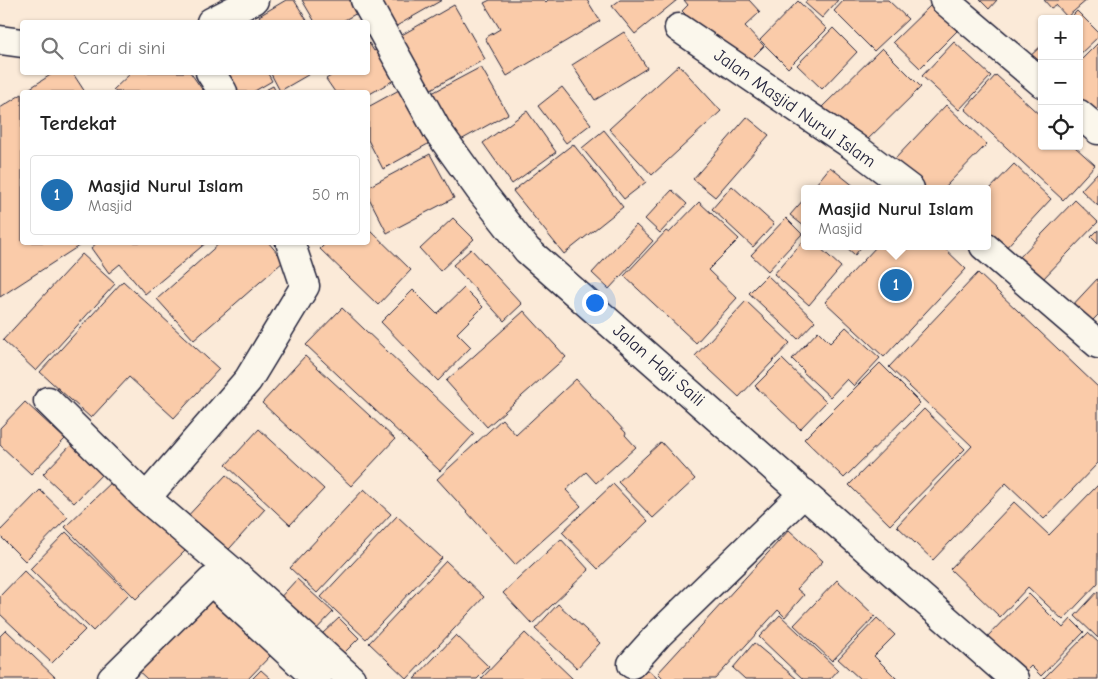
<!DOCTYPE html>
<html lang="id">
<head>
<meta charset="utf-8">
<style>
	body { margin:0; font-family:"Comic Neue",sans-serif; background:#f2f2f2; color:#222 }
	.controls { position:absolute; right:15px; top:15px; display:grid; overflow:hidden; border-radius:5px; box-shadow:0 1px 4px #0004 }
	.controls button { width:45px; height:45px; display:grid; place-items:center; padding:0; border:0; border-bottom:1px solid #e0e0e0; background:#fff; color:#222; font:25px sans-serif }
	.you { position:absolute; left:594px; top:302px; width:18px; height:18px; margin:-12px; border:4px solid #fff; border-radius:50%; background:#1a73e8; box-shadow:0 0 0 8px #1a73e833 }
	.badge { display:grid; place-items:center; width:32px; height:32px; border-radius:50%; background:#1f6fb2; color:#fff; font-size:16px; font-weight:700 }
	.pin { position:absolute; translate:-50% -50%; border:2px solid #fff; box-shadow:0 1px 5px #0006 }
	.popup { position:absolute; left:801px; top:185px; width:190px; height:65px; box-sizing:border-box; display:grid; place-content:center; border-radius:5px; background:#fff; filter:drop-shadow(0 1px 4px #0005); font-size:16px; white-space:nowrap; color:#767676 }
	.popup b { font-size:19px; color:#222 }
	.popup::after { content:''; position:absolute; left:50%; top:100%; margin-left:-10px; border:10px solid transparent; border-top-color:#fff }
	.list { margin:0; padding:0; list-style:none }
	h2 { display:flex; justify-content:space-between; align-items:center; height:65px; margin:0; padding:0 20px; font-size:21px }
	h2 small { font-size:16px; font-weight:400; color:#767676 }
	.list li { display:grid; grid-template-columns:32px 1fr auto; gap:15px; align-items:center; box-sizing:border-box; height:80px; margin:0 10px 10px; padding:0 10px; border:1px solid #e0e0e0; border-radius:5px }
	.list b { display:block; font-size:19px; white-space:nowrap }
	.list p { margin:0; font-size:16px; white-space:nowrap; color:#767676 }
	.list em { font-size:16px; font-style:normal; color:#767676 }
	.icon { flex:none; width:28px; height:28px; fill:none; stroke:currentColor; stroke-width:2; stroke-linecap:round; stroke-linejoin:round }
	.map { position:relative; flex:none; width:1098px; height:679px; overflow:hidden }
	.search { position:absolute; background:#fff; box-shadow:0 1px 4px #0004; left:20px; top:20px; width:350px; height:55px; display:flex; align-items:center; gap:12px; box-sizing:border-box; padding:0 18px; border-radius:5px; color:#767676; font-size:19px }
	.panel { position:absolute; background:#fff; box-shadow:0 1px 4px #0004; left:20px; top:90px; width:350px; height:155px; border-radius:5px }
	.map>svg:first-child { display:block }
	.building { fill:#facba9; stroke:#22223b }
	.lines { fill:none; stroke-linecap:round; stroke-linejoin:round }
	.minor-casing { stroke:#22223b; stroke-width:31 }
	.minor { stroke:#fbf7ec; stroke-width:28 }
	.labels { text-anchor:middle; stroke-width:4.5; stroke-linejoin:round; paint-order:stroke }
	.street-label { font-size:18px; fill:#22223b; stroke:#fbf7ec }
</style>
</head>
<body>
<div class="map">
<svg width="1098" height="679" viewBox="0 0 1098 679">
	<rect width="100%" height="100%" fill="#fbead8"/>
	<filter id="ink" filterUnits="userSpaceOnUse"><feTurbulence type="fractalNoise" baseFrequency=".02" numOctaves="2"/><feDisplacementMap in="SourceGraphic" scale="10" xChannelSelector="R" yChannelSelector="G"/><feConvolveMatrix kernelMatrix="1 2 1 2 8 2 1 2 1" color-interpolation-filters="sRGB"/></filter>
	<g filter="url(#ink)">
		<!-- building -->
		<path class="building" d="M286 0H294L308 22H263L259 16Z
			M302 0H352L359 12 341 22H315Z
			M368 0H442L386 32Z
			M490 0H544L546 2 548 0H587L600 21 507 76 485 38 500 29 484 3Z
			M620 0H677L635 34 612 6Z
			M684 0H749L760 12 745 26 764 46 745 65 720 50 682 11 688 5Z
			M807 0H838L822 18 805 3Z
			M844 0H888L908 19 874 51 834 11Z
			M980 0H997L989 9Z
			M1044 0H1087L1067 17 1056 5 1051 8Z
			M798 1 827 29 788 68 760 40Z
			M454 5 485 59 424 93 393 40Z
			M931 5 957 31 920 68 893 42Z
			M1077 11 1098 32V37L1079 55V19H1069Z
			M833 28 857 52 822 89 797 65Z
			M624 32 647 68 595 100 572 65Z
			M954 42 991 76 959 110 922 76Z
			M369 43 374 51 382 46 399 77 368 95V92H335L326 79 337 72H368V44Z
			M1098 43V109L1088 119 1079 110V62Z
			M1042 45V74L1027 59Z
			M882 48 921 87 861 146 822 107Z
			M679 65 721 111 652 175 609 129Z
			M481 67 508 114 459 141 432 93Z
			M55 72H72L85 92H24Z
			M132 72H190L204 92H116L113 90Z
			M224 72H267L272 81 253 92H236Z
			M270 72H313L280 91Z
			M996 75 1042 117V146H1074L1095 165 1063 200 965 109Z
			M273 86 276 92H262Z
			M562 87 591 124 566 143 538 106Z
			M399 90 428 144 383 169 368 140V107Z
			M22 94V242H85L0 297V108Z
			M946 105 987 144 943 189H922L893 161Z
			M527 111 556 152 512 184 483 143Z
			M747 117 769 135 715 197 693 179Z
			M604 130 646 182 624 199 582 148Z
			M573 144 623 207 564 254 513 191Z
			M430 154 454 198 387 233 368 196V187Z
			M1014 164 1051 199 1001 253 987 240V192Z
			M830 167 855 187 854 189H812Z
			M1098 172V206L1081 190Z
			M732 186 774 224 753 247 712 209Z
			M672 190 687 204 660 233 645 219Z
			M805 198V227L790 215Z
			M1075 200 1098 222 1039 283 1016 261Z
			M699 202 739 239 708 270 737 298 696 343 624 276 666 231 669 233Z
			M453 218 474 239 440 271 420 249Z
			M786 218 802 234 768 271 751 255Z
			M636 225 653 241 609 289 592 273Z
			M368 228 411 270 378 305 320 249 327 242H368Z
			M1098 230V244L1091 237Z
			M805 239V246H818L841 267 809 305 774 274Z
			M98 242H207L145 294 120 264 109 273 91 248Z
			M221 242H268L284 261 194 340 157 299Z
			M845 246H862L855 255Z
			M877 246H942L966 269 884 357 825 302Z
			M471 249 522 304 504 321 453 265Z
			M82 254 115 284 36 371 3 340Z
			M978 273 1098 387V463L1044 519 1006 483 933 560 897 526 972 446 889 367Z
			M767 275 815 321 798 339 749 293Z
			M1098 278V315L1087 326 1069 309Z
			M123 281 219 369 174 418 129 377 91 418 40 372Z
			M464 288 483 307 457 333 471 347 438 381 381 322 413 290 437 314Z
			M746 301 790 343 739 397 695 356Z
			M342 308 474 434 440 471 306 345Z
			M524 311 566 357 487 427 446 381Z
			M846 327 880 358 854 386 847 379 830 397 803 372 804 371 792 359 818 331 830 343Z
			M305 356 395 439 351 486 262 403Z
			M782 359 826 402 800 429 755 386Z
			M880 363 920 403 844 478 804 439Z
			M576 379 626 433 625 435 636 447 596 483 586 472 566 490 581 506 515 565 437 479 502 419 516 435Z
			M25 402 65 439 31 474 0 445V428Z
			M924 409 965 449 890 525 849 485Z
			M259 429 324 489 290 525 226 465Z
			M74 442 104 472 74 503 43 474Z
			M661 442 695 479 653 518 618 482Z
			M226 475 265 509 222 557 183 521Z
			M116 478 186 550 136 599 65 527Z
			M613 484 648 521 598 569 562 532Z
			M1098 485V583L1063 620 1028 587 1000 617 950 569 1014 502 1049 535Z
			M364 489 391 514 317 593 290 568Z
			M40 490 68 517 25 561 0 536V531Z
			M397 516 442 558 366 639 321 597Z
			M789 530 823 561 797 589 804 595 785 617 778 610 715 679H664L658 673Z
			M66 532 129 594 93 631 30 569Z
			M561 539 589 570 532 624 503 593Z
			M446 561 484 597 407 679 369 643Z
			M24 571 85 630 52 663 0 614V596Z
			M297 579 333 612 312 634 276 602Z
			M837 580 875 616 832 661 794 625Z
			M205 591 271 655 248 679H147L132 665Z
			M1098 591V638L1075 616Z
			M1029 594 1063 628 1071 619 1084 632 1041 676 1031 666 1018 679 981 643Z
			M558 604 600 643 577 668 535 629Z
			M780 615 838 670 830 679H803L759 637Z
			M339 618 359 638 343 654 322 634Z
			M877 618 895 635 874 656 897 679H860L838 659Z
			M6 630 57 679H0V636Z
			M525 633 573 679H481Z
			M1088 633 1098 642V679H1043Z
			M456 635 489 667 477 679H414Z
			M754 643 797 679H745L733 668Z
			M645 667 658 679H633Z
			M261 670 271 679H252Z"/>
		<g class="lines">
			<defs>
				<path id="minor" d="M365 0 437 130 480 190 527 250 1014 679
					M944 0 1042 83
					M211 22 254 0
					M679 28 853 146 910 189
					M0 40 22 43
					M210 72 223 92
					M1079 114 1098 130
					M984 246 1098 344
					M48 401 146 498 234 573 351 679
					M146 498 248 380 305 286 290 242
					M632 664 659 634 804 493
					M112 679 211 581 317 679"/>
			</defs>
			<!-- minor casing -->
			<use href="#minor" class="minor-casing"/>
			<!-- minor -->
			<use href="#minor" class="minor"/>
		</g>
	</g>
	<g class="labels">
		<!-- street labels -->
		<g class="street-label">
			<text transform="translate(795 108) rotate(35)" y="6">Jalan Masjid Nurul Islam</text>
			<text transform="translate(659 365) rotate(41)" y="6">Jalan Haji Saili</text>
		</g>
	</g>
</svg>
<div class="controls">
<button>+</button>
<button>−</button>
<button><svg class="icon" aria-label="locate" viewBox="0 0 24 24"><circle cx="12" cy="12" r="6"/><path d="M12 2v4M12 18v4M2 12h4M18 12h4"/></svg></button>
</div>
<div class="you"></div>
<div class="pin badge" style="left:896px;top:285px">1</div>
<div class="popup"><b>Masjid Nurul Islam</b>Masjid</div>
<div class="search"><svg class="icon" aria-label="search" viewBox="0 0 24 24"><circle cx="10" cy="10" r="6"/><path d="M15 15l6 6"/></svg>Cari di sini</div>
<section class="panel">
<h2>Terdekat<small></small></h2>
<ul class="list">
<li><span class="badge">1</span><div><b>Masjid Nurul Islam</b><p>Masjid</p></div><em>50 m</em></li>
</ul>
</section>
</div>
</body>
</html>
